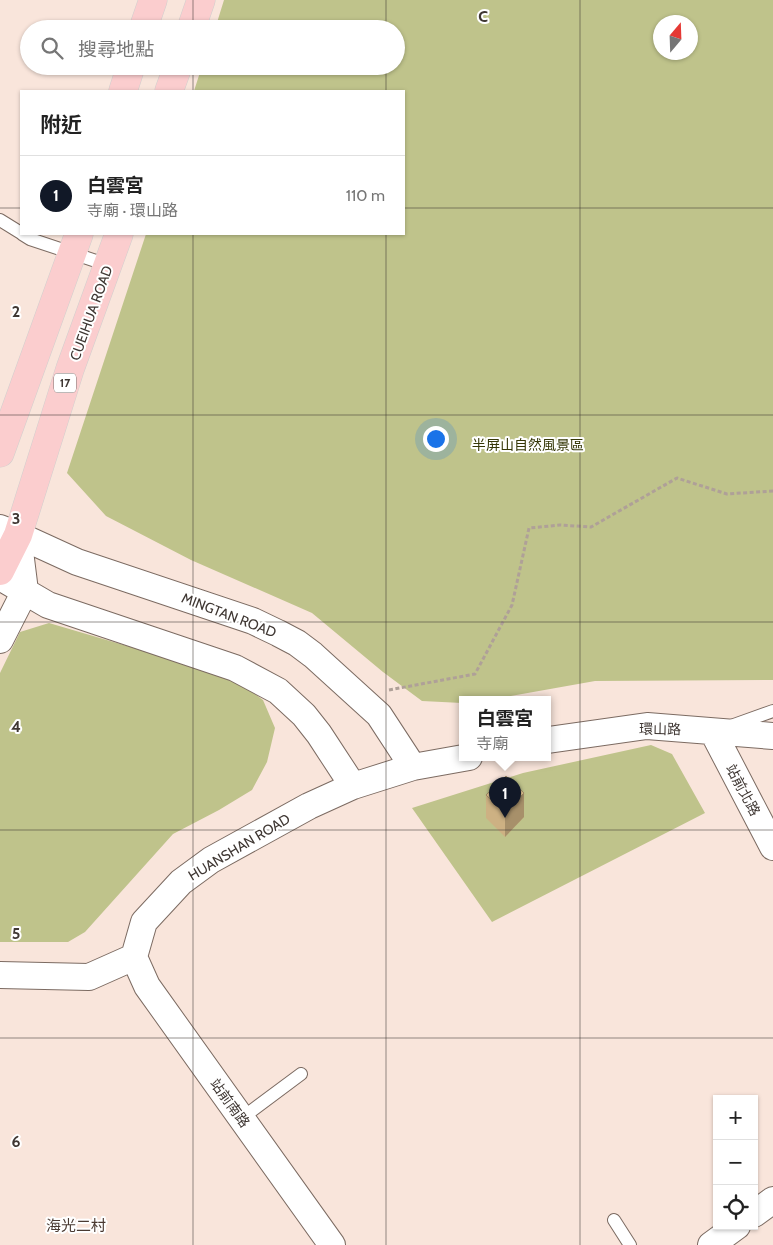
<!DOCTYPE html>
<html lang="zh-TW">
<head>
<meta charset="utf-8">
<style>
	body { margin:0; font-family:Cabin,"Noto Sans TC",sans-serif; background:#f6f6f6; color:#222 }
	.controls { position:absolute; right:15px; bottom:15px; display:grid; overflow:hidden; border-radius:0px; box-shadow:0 1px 4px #0004 }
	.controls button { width:45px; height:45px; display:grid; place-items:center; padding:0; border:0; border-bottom:1px solid #e0e0e0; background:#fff; color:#222; font:25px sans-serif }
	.compass { position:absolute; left:653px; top:15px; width:45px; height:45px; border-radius:50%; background:#fff; box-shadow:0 1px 4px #0004; rotate:19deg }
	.you { position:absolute; left:435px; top:438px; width:18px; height:18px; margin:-12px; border:4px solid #fff; border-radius:50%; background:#1a73e8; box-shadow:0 0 0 8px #1a73e833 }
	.badge { display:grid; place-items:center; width:32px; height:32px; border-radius:50%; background:#111827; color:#fff; font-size:16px; font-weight:700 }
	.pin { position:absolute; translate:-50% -41px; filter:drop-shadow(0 1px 2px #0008) }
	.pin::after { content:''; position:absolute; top:26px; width:18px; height:15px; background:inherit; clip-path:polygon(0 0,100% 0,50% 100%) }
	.popup { position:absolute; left:459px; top:696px; width:92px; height:65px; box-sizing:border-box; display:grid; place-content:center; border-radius:0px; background:#fff; filter:drop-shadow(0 1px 4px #0005); font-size:16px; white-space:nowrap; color:#767676 }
	.popup b { font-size:19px; color:#222 }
	.popup::after { content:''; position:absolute; left:50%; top:100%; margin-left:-10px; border:10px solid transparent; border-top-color:#fff }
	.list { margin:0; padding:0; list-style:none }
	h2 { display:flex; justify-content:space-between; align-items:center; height:65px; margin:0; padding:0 20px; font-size:21px }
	h2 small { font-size:16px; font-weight:400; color:#767676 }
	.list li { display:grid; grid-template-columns:32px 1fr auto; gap:15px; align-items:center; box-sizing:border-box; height:80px; padding:0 20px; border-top:1px solid #e0e0e0 }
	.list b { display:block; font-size:19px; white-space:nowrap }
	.list p { margin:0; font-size:16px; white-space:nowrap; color:#767676 }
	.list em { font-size:16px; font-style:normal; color:#767676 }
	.icon { flex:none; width:28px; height:28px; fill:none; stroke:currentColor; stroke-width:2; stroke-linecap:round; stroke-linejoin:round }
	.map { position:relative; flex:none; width:773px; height:1245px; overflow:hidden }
	.search { position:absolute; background:#fff; box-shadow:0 1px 4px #0004; left:20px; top:20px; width:385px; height:55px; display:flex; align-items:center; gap:12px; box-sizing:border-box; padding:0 18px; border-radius:28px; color:#767676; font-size:19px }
	.panel { position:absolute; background:#fff; box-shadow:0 1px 4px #0004; left:20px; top:90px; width:385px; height:145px; border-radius:0px }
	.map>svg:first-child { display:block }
	.green { fill:#bfc38b; fill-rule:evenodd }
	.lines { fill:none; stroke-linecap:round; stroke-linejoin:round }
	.service-casing { stroke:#7c6b62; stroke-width:14 }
	.minor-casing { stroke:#7c6b62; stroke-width:28 }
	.primary-casing { stroke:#d1cfce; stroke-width:29 }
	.path { stroke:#afa098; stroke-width:3; stroke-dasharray:4 2.5; stroke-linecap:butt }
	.service { stroke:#fff; stroke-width:12 }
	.minor { stroke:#fff; stroke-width:26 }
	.primary { stroke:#fbcdce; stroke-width:28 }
	.wall { fill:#cdb183 }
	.shaded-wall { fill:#a7906a }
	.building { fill:#eece98; stroke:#a7906a }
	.grid { fill:none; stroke:#3f3733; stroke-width:1; stroke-opacity:0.55 }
	.labels { text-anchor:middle; stroke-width:4; stroke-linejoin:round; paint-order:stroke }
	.shield { fill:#fff; stroke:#797370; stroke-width:1 }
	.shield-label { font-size:12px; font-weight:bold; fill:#3f3733 }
	.street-label { font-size:14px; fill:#3f3733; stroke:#fff }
	.park-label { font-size:14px; fill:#353707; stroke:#fff }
	.neighbourhood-label { font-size:15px; fill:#4a3a32; stroke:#fff }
	.grid-label { font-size:16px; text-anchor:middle; font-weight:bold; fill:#3f3733; stroke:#fff; stroke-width:4; stroke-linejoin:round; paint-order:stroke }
</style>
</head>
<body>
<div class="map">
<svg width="773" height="1245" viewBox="0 0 773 1245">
	<rect width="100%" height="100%" fill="#f9e5db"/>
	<!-- green -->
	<path class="green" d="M224 0H773V680L595 681 494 699H462V703L422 701 383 672 312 613 191 560 106 516 67 473 146 234H404V91H194L202 66H396V29H215ZM660 22H690V52H660Z
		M49 623 178 661 240 683 263 700 275 728 267 762 252 790 219 810 173 834 85 932 68 942H0V673L20 632Z
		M651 745 672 754 705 813 492 922 412 808 523 773Z"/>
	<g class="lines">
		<defs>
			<path id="service" d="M0 220 21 233
				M22 234 30 239 108 265
				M731 726 773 711
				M242 1118 301 1074
				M614 1220 630 1245"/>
			<path id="minor" d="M0 528 18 535 77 562 253 621 278 633 297 643 313 655 379 715 413 767
				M0 577 48 605 235 668 278 691 304 715 319 734 353 786
				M0 640 25 591 18 535
				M713 732 773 847
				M548 740 647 726 773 736
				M134 957 144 922 181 882 211 860 309 806 353 786 413 767 469 757
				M134 957 147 986 332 1245
				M0 975 89 977 134 957
				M754 1214 773 1200
				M711 1245 737 1226"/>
			<path id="primary" d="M143 29 153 0
				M191 29 201 0
				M123 91 131 66
				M169 91 178 66
				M0 453 79 234
				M0 571 18 535 70 369 119 234"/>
		</defs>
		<!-- service casing -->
		<use href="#service" class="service-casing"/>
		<!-- minor casing -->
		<use href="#minor" class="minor-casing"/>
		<!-- primary casing -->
		<use href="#primary" class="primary-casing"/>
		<!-- path -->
		<path class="path" d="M389 690 475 674 512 605 529 528 560 525 591 527 677 478 727 494 773 491"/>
		<!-- service -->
		<use href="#service" class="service"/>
		<!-- minor -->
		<use href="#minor" class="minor"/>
		<!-- primary -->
		<use href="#primary" class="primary"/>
	</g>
	<!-- wall -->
	<path class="wall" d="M486 795 524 817 505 837 486 818Z"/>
	<!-- shaded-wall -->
	<path class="shaded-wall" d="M524 793V817L505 837V813Z"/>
	<!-- building -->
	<path class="building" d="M506 776 524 793 505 813 486 795Z"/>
	<!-- grid -->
	<path class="grid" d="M193 0V29M386 0V29M580 0V1245M193 66V91M386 66V91M0 208H21M404 208H773M193 234V1245M386 234V1245M0 415H773M0 622H773M0 830H773M0 1038H773"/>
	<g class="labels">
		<!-- shield labels -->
		<rect class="shield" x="54" y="373.5" width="22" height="19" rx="4"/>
		<g class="shield-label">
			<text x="65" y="387">17</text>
		</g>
		<!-- street labels -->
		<g class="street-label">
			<text transform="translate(91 313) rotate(-70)" y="5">CUEIHUA ROAD</text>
			<text transform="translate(229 615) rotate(21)" y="5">MINGTAN ROAD</text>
			<text transform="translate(660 729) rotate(1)" y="5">環山路</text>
			<text transform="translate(743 790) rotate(62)" y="5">站前北路</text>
			<text transform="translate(239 847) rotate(-31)" y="5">HUANSHAN ROAD</text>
			<text transform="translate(230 1103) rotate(54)" y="5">站前南路</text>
		</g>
		<!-- park labels -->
		<g class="park-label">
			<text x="528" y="450">半屏山自然風景區</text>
		</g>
		<!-- neighbourhood labels -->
		<g class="neighbourhood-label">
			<text x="76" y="1231">海光二村</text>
		</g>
	</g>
	<g class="grid-label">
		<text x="483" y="22">C</text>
		<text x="16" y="317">2</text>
		<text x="16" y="524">3</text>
		<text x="16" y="732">4</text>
		<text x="16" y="939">5</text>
		<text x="16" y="1147">6</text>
	</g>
</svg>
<div class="controls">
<button>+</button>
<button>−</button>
<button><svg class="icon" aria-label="locate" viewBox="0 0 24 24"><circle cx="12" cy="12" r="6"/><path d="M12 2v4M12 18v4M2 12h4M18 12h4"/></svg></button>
</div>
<svg class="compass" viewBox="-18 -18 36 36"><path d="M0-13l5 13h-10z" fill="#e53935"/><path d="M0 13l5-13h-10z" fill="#767676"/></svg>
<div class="you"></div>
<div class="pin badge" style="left:505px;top:818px">1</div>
<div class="popup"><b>白雲宮</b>寺廟</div>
<div class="search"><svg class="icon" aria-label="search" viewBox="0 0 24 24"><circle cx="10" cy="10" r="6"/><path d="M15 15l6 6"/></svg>搜尋地點</div>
<section class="panel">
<h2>附近<small></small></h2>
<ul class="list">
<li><span class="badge">1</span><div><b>白雲宮</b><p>寺廟 · 環山路</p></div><em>110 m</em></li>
</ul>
</section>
</div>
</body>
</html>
